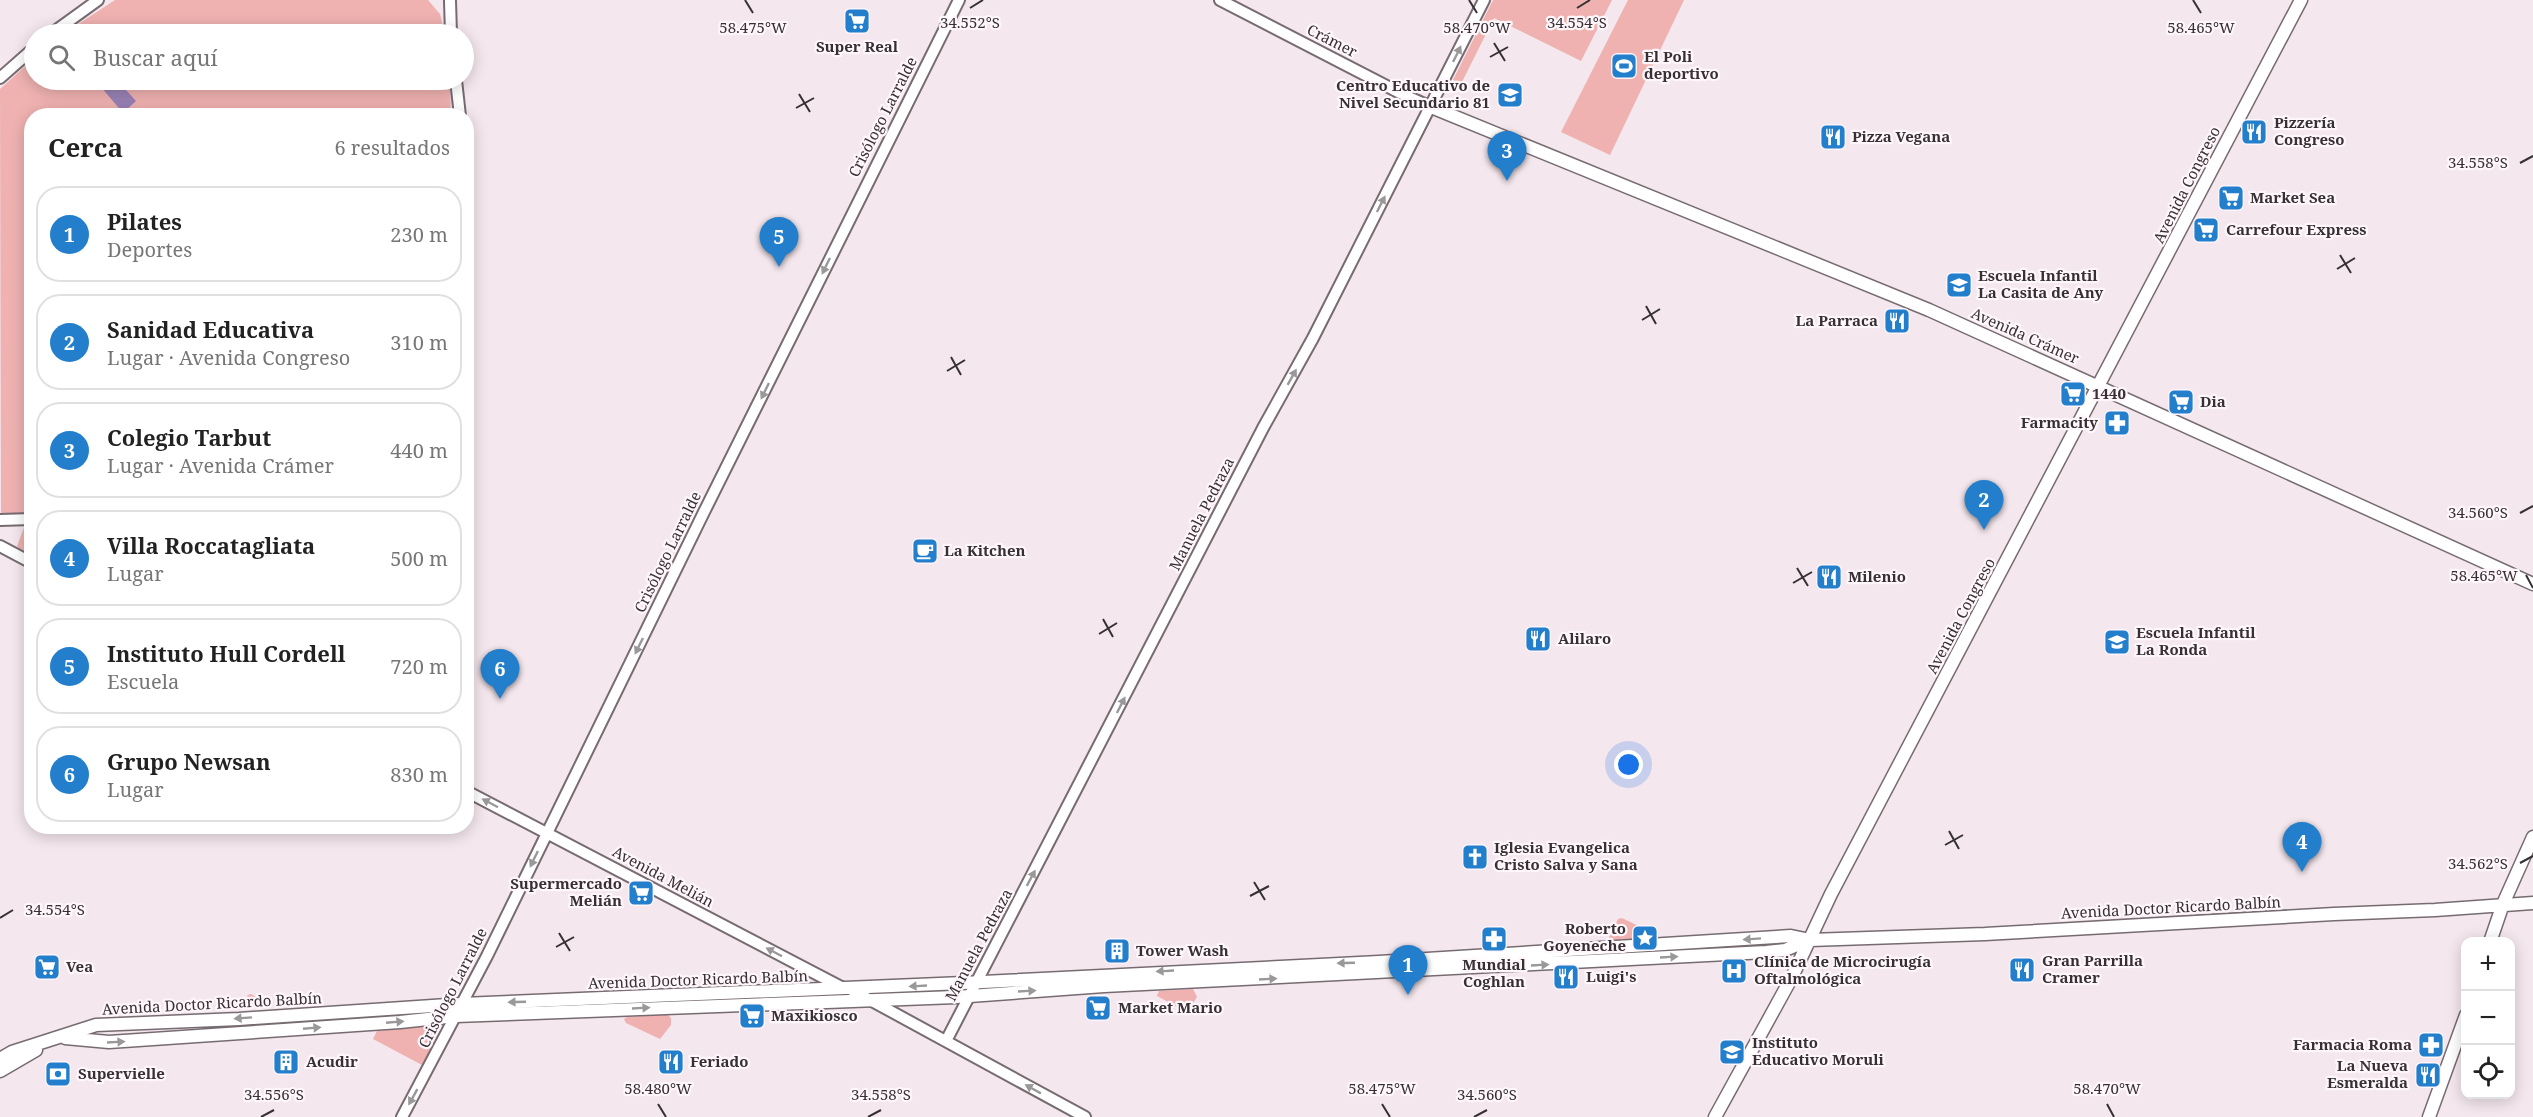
<!DOCTYPE html>
<html lang="es">
<head>
<meta charset="utf-8">
<style>
	body { margin:0; font-family:"Noto Serif",serif; background:#f2f2f2; color:#222 }
	.controls { position:absolute; right:18px; bottom:18px; display:grid; overflow:hidden; border-radius:12px; box-shadow:0 3px 15px #0003 }
	.controls button { width:54px; height:54px; display:grid; place-items:center; padding:0; border:0; border-bottom:2px solid #e0e0e0; background:#fff; color:#222; font:30px sans-serif }
	.you { position:absolute; left:1629px; top:765px; width:21px; height:21px; margin:-15px; border:4px solid #fff; border-radius:50%; background:#1a73e8; box-shadow:0 0 0 9px #1a73e833 }
	.badge { display:grid; place-items:center; width:39px; height:39px; border-radius:50%; background:#237ecb; color:#fff; font-size:20px; font-weight:700 }
	.pin { position:absolute; translate:-50% -50px; filter:drop-shadow(0 2px 3px #0008) }
	.pin::after { content:''; position:absolute; top:32px; width:21px; height:18px; background:inherit; clip-path:polygon(0 0,100% 0,50% 100%) }
	.list { margin:0; padding:0; list-style:none }
	h2 { display:flex; justify-content:space-between; align-items:center; height:78px; margin:0; padding:0 24px; font-size:26px }
	h2 small { font-size:20px; font-weight:400; color:#767676 }
	.list li { display:grid; grid-template-columns:39px 1fr auto; gap:18px; align-items:center; box-sizing:border-box; height:96px; margin:0 12px 12px; padding:0 12px; border:2px solid #e0e0e0; border-radius:24px }
	.list b { display:block; font-size:22px; white-space:nowrap }
	.list p { margin:0; font-size:20px; white-space:nowrap; color:#767676 }
	.list em { font-size:20px; font-style:normal; color:#767676 }
	.icon { flex:none; width:33px; height:33px; fill:none; stroke:currentColor; stroke-width:2; stroke-linecap:round; stroke-linejoin:round }
	.map { position:relative; flex:none; width:2533px; height:1117px; overflow:hidden }
	.search { position:absolute; background:#fff; box-shadow:0 3px 15px #0003; left:24px; top:24px; width:450px; height:66px; display:flex; align-items:center; gap:15px; box-sizing:border-box; padding:0 21px; border-radius:33px; color:#767676; font-size:22px }
	.panel { position:absolute; background:#fff; box-shadow:0 3px 15px #0003; left:24px; top:108px; width:450px; height:726px; border-radius:24px }
	.map>svg:first-child { display:block }
	.green { fill:#efb2b1 }
	.water { fill:#9982b5 }
	.lines { fill:none; stroke-linecap:round; stroke-linejoin:round }
	.tertiary-casing { stroke:#776b72; stroke-width:14 }
	.secondary-casing { stroke:#776b72; stroke-width:15 }
	.tertiary { stroke:#fff; stroke-width:10 }
	.secondary { stroke:#fff; stroke-width:12 }
	.oneway { fill:#9a9899 }
	.ticks { fill:none; stroke:#353033; stroke-width:2 }
	.labels { text-anchor:middle; stroke-width:4.5; stroke-linejoin:round; paint-order:stroke }
	.street-label { font-size:15px; fill:#353033; stroke:#fef6fa }
	.poi-label { font-size:15px; font-weight:bold; fill:#353033; stroke:#fef6fa; text-anchor:start }
	.ticks-label { font-size:15px; text-anchor:middle; fill:#353033; stroke:#fef6fa; stroke-width:4.5; stroke-linejoin:round; paint-order:stroke }
</style>
</head>
<body>
<div class="map">
<svg width="2533" height="1117" viewBox="0 0 2533 1117">
	<rect width="100%" height="100%" fill="#f4e7ee"/>
	<!-- green -->
	<path class="green" d="M115 0H428L440 14 445 34H63Z
		M1493 0H1612L1581 61 1494 18 1461 84 1453 80Z
		M1628 0H1684L1610 155 1561 132Z
		M34 58V80H450L451 116H32L31 513 1 514 0 89Z
		M25 525H31V558L21 552 17 546Z
		M1622 918 1655 934 1659 940 1613 942 1609 937 1618 919Z
		M1193 989 1197 997 1189 1009 1185 1011 1157 996 1159 991Z
		M251 994 270 1004 271 1006 241 1008 248 995Z
		M667 1014 671 1018V1025L660 1039 626 1023 624 1019 627 1017Z
		M433 1025 439 1034 422 1065 373 1039 377 1031Z"/>
	<!-- water -->
	<path class="water" d="M110 80H117L136 101 123 113 101 87Z"/>
	<g class="lines">
		<defs>
			<path id="tertiary" d="M1220 0 1402 94 1431 107
				M450 1 451 34
				M51 34 98 0
				M0 78 34 48
				M456 80 460 116
				M0 520 32 519
				M0 546 32 563
				M466 791 845 989
				M850 989 1085 1117
				M946 1041 1263 428 1313 338 1484 0
				M402 1117 487 956 703 514 959 0"/>
			<path id="secondary" d="M1431 107 1929 310 2533 584
				M2490 942 2503 904 2533 837
				M65 1038 109 1042 400 1022 456 1016 956 997 1104 986 1766 952 1785 950 1809 940
				M0 1059 12 1052 96 1025 239 1019 462 1004 963 983 1379 962 1791 936 1810 940 1985 934 2334 914 2435 910 2533 903
				M0 1071 36 1050
				M1715 1117 1792 977 1831 894 2301 0
				M2429 1117 2466 1015"/>
		</defs>
		<!-- tertiary casing -->
		<use href="#tertiary" class="tertiary-casing"/>
		<!-- secondary casing -->
		<use href="#secondary" class="secondary-casing"/>
		<!-- tertiary -->
		<use href="#tertiary" class="tertiary"/>
		<!-- secondary -->
		<use href="#secondary" class="secondary"/>
	</g>
	<!-- one-way arrows -->
	<defs><path id="oneway-solid" d="M-6-.8H1V-3.2L6.5 0L1 3.2V.8H-6Z" transform="scale(1.5)"/></defs>
	<g class="oneway">
		<use href="#oneway-solid" transform="translate(1457 54) rotate(-64)"/>
		<use href="#oneway-solid" transform="translate(1381 204) rotate(-63)"/>
		<use href="#oneway-solid" transform="translate(826 266) rotate(116)"/>
		<use href="#oneway-solid" transform="translate(1292 377) rotate(-61)"/>
		<use href="#oneway-solid" transform="translate(765 391) rotate(116)"/>
		<use href="#oneway-solid" transform="translate(639 646) rotate(116)"/>
		<use href="#oneway-solid" transform="translate(1121 705) rotate(-63)"/>
		<use href="#oneway-solid" transform="translate(490 803) rotate(-152)"/>
		<use href="#oneway-solid" transform="translate(534 859) rotate(116)"/>
		<use href="#oneway-solid" transform="translate(1031 878) rotate(-62)"/>
		<use href="#oneway-solid" transform="translate(1752 939) rotate(176)"/>
		<use href="#oneway-solid" transform="translate(774 952) rotate(-152)"/>
		<use href="#oneway-solid" transform="translate(1669 957) rotate(-3)"/>
		<use href="#oneway-solid" transform="translate(1346 963) rotate(178)"/>
		<use href="#oneway-solid" transform="translate(1540 965) rotate(-3)"/>
		<use href="#oneway-solid" transform="translate(1165 971) rotate(177)"/>
		<use href="#oneway-solid" transform="translate(1268 979) rotate(-3)"/>
		<use href="#oneway-solid" transform="translate(918 986) rotate(177)"/>
		<use href="#oneway-solid" transform="translate(1027 991) rotate(-3)"/>
		<use href="#oneway-solid" transform="translate(517 1002) rotate(178)"/>
		<use href="#oneway-solid" transform="translate(641 1008) rotate(-3)"/>
		<use href="#oneway-solid" transform="translate(243 1018) rotate(176)"/>
		<use href="#oneway-solid" transform="translate(395 1022) rotate(-5)"/>
		<use href="#oneway-solid" transform="translate(312 1028) rotate(-5)"/>
		<use href="#oneway-solid" transform="translate(116 1042) rotate(-3)"/>
		<use href="#oneway-solid" transform="translate(1033 1089) rotate(-151)"/>
		<use href="#oneway-solid" transform="translate(413 1097) rotate(119)"/>
	</g>
	<!-- ticks -->
	<path class="ticks" d="M745 0 753 13M1469 0 1477 13M2193 0 2201 13M970 8 983 0M1577 8 1590 0M1494 43 1505 61M1490 57 1508 47M799 94 810 112M796 108 814 98M2520 163 2533 156M2340 255 2351 273M2337 269 2355 258M1646 306 1656 324M1642 320 1660 309M951 357 961 375M947 371 965 360M2520 513 2533 506M1797 568 1808 586M2526 575 2533 588M1793 583 1812 572M1103 619 1113 637M1099 634 1117 623M1949 831 1959 849M1945 845 1963 835M2520 863 2533 856M1254 882 1265 900M1250 896 1269 886M0 918 13 910M559 933 570 951M556 947 574 937M658 1104 666 1117M1382 1104 1390 1117M2107 1104 2114 1117M261 1117 274 1110M868 1117 881 1110M1474 1117 1487 1110"/>
	<!-- icons -->
	<defs>
		<symbol id="supermarket-square" viewBox="-11 -11 22 22"><rect x="-9" y="-9" width="18" height="18" rx="4" fill="#237ecb" stroke="#fef6fa"/><path d="M-6-5.5h2.5l.6 2H6L4.5 2H-2.5L-4.4-4H-6ZM-1.5 3.2a1.3 1.3 0 1 0 .1 0ZM3 3.2a1.3 1.3 0 1 0 .1 0Z" fill="#fff"/></symbol>
		<symbol id="stadium-square" viewBox="-11 -11 22 22"><rect x="-9" y="-9" width="18" height="18" rx="4" fill="#237ecb" stroke="#fef6fa"/><path d="M0-5a6.5 5 0 1 0 0 10a6.5 5 0 1 0 0-10ZM-3.5-1.8h7v3.6h-7Z" fill="#fff"/></symbol>
		<symbol id="school-square" viewBox="-11 -11 22 22"><rect x="-9" y="-9" width="18" height="18" rx="4" fill="#237ecb" stroke="#fef6fa"/><path d="M0-5L7-2L0 1L-7-2ZM-4 1L0 2.5L4 1V4Q0 6-4 4Z" fill="#fff"/></symbol>
		<symbol id="restaurant-square" viewBox="-11 -11 22 22"><rect x="-9" y="-9" width="18" height="18" rx="4" fill="#237ecb" stroke="#fef6fa"/><path d="M-5-6h1v4h1v-4h1v4h1v-4h1v5L-1.5 .5V6h-2V.5L-5-1ZM5-6V6H3V1.5H1.5Q1.5-4 5-6Z" fill="#fff"/></symbol>
		<symbol id="pharmacy-square" viewBox="-11 -11 22 22"><rect x="-9" y="-9" width="18" height="18" rx="4" fill="#237ecb" stroke="#fef6fa"/><path d="M-2-6h4v4h4v4h-4v4h-4v-4h-4v-4h4Z" fill="#fff"/></symbol>
		<symbol id="cafe-square" viewBox="-11 -11 22 22"><rect x="-9" y="-9" width="18" height="18" rx="4" fill="#237ecb" stroke="#fef6fa"/><path d="M-5.5-4.5H6V0H3Q3 3.5 0 3.5H-2.5Q-5.5 3.5-5.5 0ZM3-3.2v2h1.7v-2ZM-6 4.5H4V6H-6Z" fill="#fff"/></symbol>
		<symbol id="church-square" viewBox="-11 -11 22 22"><rect x="-9" y="-9" width="18" height="18" rx="4" fill="#237ecb" stroke="#fef6fa"/><path d="M-1.2-6h2.4v3.5h3.3v2.4h-3.3V6h-2.4V-.1h-3.3v-2.4h3.3Z" fill="#fff"/></symbol>
		<symbol id="sight-square" viewBox="-11 -11 22 22"><rect x="-9" y="-9" width="18" height="18" rx="4" fill="#237ecb" stroke="#fef6fa"/><path d="M0-6L1.8-2.2L6-1.7L2.9 1.2L3.7 5.4L0 3.3L-3.7 5.4L-2.9 1.2L-6-1.7L-1.8-2.2Z" fill="#fff"/></symbol>
		<symbol id="building-square" viewBox="-11 -11 22 22"><rect x="-9" y="-9" width="18" height="18" rx="4" fill="#237ecb" stroke="#fef6fa"/><path d="M-4-6H4V6H1V3H-1V6H-4ZM-2.5-4.3h1.7v1.8h-1.7ZM.8-4.3h1.7v1.8H.8ZM-2.5-1h1.7V.8h-1.7ZM.8-1h1.7V.8H.8Z" fill="#fff"/></symbol>
		<symbol id="hospital-square" viewBox="-11 -11 22 22"><rect x="-9" y="-9" width="18" height="18" rx="4" fill="#237ecb" stroke="#fef6fa"/><path d="M-5-5h3v3.5h4V-5h3V5h-3V1.5h-4V5h-3Z" fill="#fff"/></symbol>
		<symbol id="bank-square" viewBox="-11 -11 22 22"><rect x="-9" y="-9" width="18" height="18" rx="4" fill="#237ecb" stroke="#fef6fa"/><path d="M-6-4H6V4H-6ZM0-2.3a2.3 2.3 0 1 0 0 4.6a2.3 2.3 0 1 0 0-4.6Z" fill="#fff"/></symbol>
	</defs>
	<g fill-rule="evenodd">
		<use href="#supermarket-square" x="842" y="6" width="30" height="30"/>
		<use href="#stadium-square" x="1609" y="51" width="30" height="30"/>
		<use href="#school-square" x="1495" y="80" width="30" height="30"/>
		<use href="#restaurant-square" x="2239" y="117" width="30" height="30"/>
		<use href="#restaurant-square" x="1818" y="122" width="30" height="30"/>
		<use href="#supermarket-square" x="2216" y="183" width="30" height="30"/>
		<use href="#supermarket-square" x="2191" y="215" width="30" height="30"/>
		<use href="#school-square" x="1944" y="270" width="30" height="30"/>
		<use href="#restaurant-square" x="1882" y="306" width="30" height="30"/>
		<use href="#supermarket-square" x="2058" y="379" width="30" height="30"/>
		<use href="#supermarket-square" x="2166" y="387" width="30" height="30"/>
		<use href="#pharmacy-square" x="2102" y="408" width="30" height="30"/>
		<use href="#cafe-square" x="910" y="536" width="30" height="30"/>
		<use href="#restaurant-square" x="1814" y="562" width="30" height="30"/>
		<use href="#restaurant-square" x="1523" y="624" width="30" height="30"/>
		<use href="#school-square" x="2102" y="627" width="30" height="30"/>
		<use href="#church-square" x="1460" y="842" width="30" height="30"/>
		<use href="#supermarket-square" x="626" y="878" width="30" height="30"/>
		<use href="#sight-square" x="1630" y="923" width="30" height="30"/>
		<use href="#pharmacy-square" x="1479" y="924" width="30" height="30"/>
		<use href="#building-square" x="1102" y="936" width="30" height="30"/>
		<use href="#supermarket-square" x="32" y="952" width="30" height="30"/>
		<use href="#restaurant-square" x="2007" y="955" width="30" height="30"/>
		<use href="#hospital-square" x="1719" y="956" width="30" height="30"/>
		<use href="#restaurant-square" x="1551" y="962" width="30" height="30"/>
		<use href="#supermarket-square" x="1083" y="993" width="30" height="30"/>
		<use href="#supermarket-square" x="737" y="1001" width="30" height="30"/>
		<use href="#pharmacy-square" x="2416" y="1030" width="30" height="30"/>
		<use href="#school-square" x="1717" y="1037" width="30" height="30"/>
		<use href="#building-square" x="271" y="1047" width="30" height="30"/>
		<use href="#restaurant-square" x="656" y="1047" width="30" height="30"/>
		<use href="#bank-square" x="43" y="1059" width="30" height="30"/>
		<use href="#restaurant-square" x="2413" y="1060" width="30" height="30"/>
	</g>
	<g class="labels">
		<!-- street labels -->
		<g class="street-label">
			<text transform="translate(1332 41) rotate(27)" y="5">Crámer</text>
			<text transform="translate(883 117) rotate(-63)" y="5">Crisólogo Larralde</text>
			<text transform="translate(2187 185) rotate(-63)" y="5">Avenida Congreso</text>
			<text transform="translate(2025 336) rotate(24)" y="5">Avenida Crámer</text>
			<text transform="translate(1202 514) rotate(-63)" y="5">Manuela Pedraza</text>
			<text transform="translate(668 552) rotate(-64)" y="5">Crisólogo Larralde</text>
			<text transform="translate(1961 616) rotate(-62)" y="5">Avenida Congreso</text>
			<text transform="translate(663 877) rotate(28)" y="5">Avenida Melián</text>
			<text transform="translate(2171 908) rotate(-3)" y="5">Avenida Doctor Ricardo Balbín</text>
			<text transform="translate(979 945) rotate(-62)" y="5">Manuela Pedraza</text>
			<text transform="translate(698 980) rotate(-2)" y="5">Avenida Doctor Ricardo Balbín</text>
			<text transform="translate(453 988) rotate(-63)" y="5">Crisólogo Larralde</text>
			<text transform="translate(212 1004) rotate(-3)" y="5">Avenida Doctor Ricardo Balbín</text>
		</g>
		<!-- poi labels -->
		<g class="poi-label">
			<text x="857" y="52" text-anchor="middle">Super Real</text>
			<text x="1644" y="62">El Poli<tspan x="1644" dy="17">deportivo</tspan></text>
			<text x="1490" y="91" text-anchor="end">Centro Educativo de<tspan x="1490" dy="17">Nivel Secundario 81</tspan></text>
			<text x="2274" y="128">Pizzería<tspan x="2274" dy="17">Congreso</tspan></text>
			<text x="1852" y="142">Pizza Vegana</text>
			<text x="2250" y="203">Market Sea</text>
			<text x="2226" y="235">Carrefour Express</text>
			<text x="1978" y="281">Escuela Infantil<tspan x="1978" dy="17">La Casita de Any</tspan></text>
			<text x="1878" y="326" text-anchor="end">La Parraca</text>
			<text x="2092" y="399">1440</text>
			<text x="2200" y="407">Dia</text>
			<text x="2098" y="428" text-anchor="end">Farmacity</text>
			<text x="944" y="556">La Kitchen</text>
			<text x="1848" y="582">Milenio</text>
			<text x="2136" y="638">Escuela Infantil<tspan x="2136" dy="17">La Ronda</tspan></text>
			<text x="1558" y="644">Alilaro</text>
			<text x="1494" y="853">Iglesia Evangelica<tspan x="1494" dy="17">Cristo Salva y Sana</tspan></text>
			<text x="622" y="889" text-anchor="end">Supermercado<tspan x="622" dy="17">Melián</tspan></text>
			<text x="1626" y="934" text-anchor="end">Roberto<tspan x="1626" dy="17">Goyeneche</tspan></text>
			<text x="1136" y="956">Tower Wash</text>
			<text x="2042" y="966">Gran Parrilla<tspan x="2042" dy="17">Cramer</tspan></text>
			<text x="1754" y="967">Clínica de Microcirugía<tspan x="1754" dy="17">Oftalmológica</tspan></text>
			<text x="1494" y="970" text-anchor="middle">Mundial<tspan x="1494" dy="17">Coghlan</tspan></text>
			<text x="66" y="972">Vea</text>
			<text x="1586" y="982">Luigi's</text>
			<text x="1118" y="1013">Market Mario</text>
			<text x="771" y="1021">Maxikiosco</text>
			<text x="1752" y="1048">Instituto<tspan x="1752" dy="17">Educativo Moruli</tspan></text>
			<text x="2412" y="1050" text-anchor="end">Farmacia Roma</text>
			<text x="306" y="1067">Acudir</text>
			<text x="690" y="1067">Feriado</text>
			<text x="2408" y="1071" text-anchor="end">La Nueva<tspan x="2408" dy="17">Esmeralda</tspan></text>
			<text x="78" y="1079">Supervielle</text>
		</g>
	</g>
	<g class="ticks-label">
		<text x="970" y="28">34.552°S</text>
		<text x="1577" y="28">34.554°S</text>
		<text x="753" y="33">58.475°W</text>
		<text x="1477" y="33">58.470°W</text>
		<text x="2201" y="33">58.465°W</text>
		<text x="2478" y="168">34.558°S</text>
		<text x="2478" y="518">34.560°S</text>
		<text x="2484" y="581">58.465°W</text>
		<text x="2478" y="869">34.562°S</text>
		<text x="55" y="915">34.554°S</text>
		<text x="658" y="1094">58.480°W</text>
		<text x="1382" y="1094">58.475°W</text>
		<text x="2107" y="1094">58.470°W</text>
		<text x="274" y="1100">34.556°S</text>
		<text x="881" y="1100">34.558°S</text>
		<text x="1487" y="1100">34.560°S</text>
	</g>
</svg>
<div class="controls">
<button>+</button>
<button>−</button>
<button><svg class="icon" aria-label="locate" viewBox="0 0 24 24"><circle cx="12" cy="12" r="6"/><path d="M12 2v4M12 18v4M2 12h4M18 12h4"/></svg></button>
</div>
<div class="you"></div>
<div class="pin badge" style="left:1408px;top:995px">1</div>
<div class="pin badge" style="left:1984px;top:530px">2</div>
<div class="pin badge" style="left:1507px;top:181px">3</div>
<div class="pin badge" style="left:2302px;top:872px">4</div>
<div class="pin badge" style="left:779px;top:267px">5</div>
<div class="pin badge" style="left:500px;top:699px">6</div>
<div class="search"><svg class="icon" aria-label="search" viewBox="0 0 24 24"><circle cx="10" cy="10" r="6"/><path d="M15 15l6 6"/></svg>Buscar aquí</div>
<section class="panel">
<h2>Cerca<small>6 resultados</small></h2>
<ul class="list">
<li><span class="badge">1</span><div><b>Pilates</b><p>Deportes</p></div><em>230 m</em></li>
<li><span class="badge">2</span><div><b>Sanidad Educativa</b><p>Lugar · Avenida Congreso</p></div><em>310 m</em></li>
<li><span class="badge">3</span><div><b>Colegio Tarbut</b><p>Lugar · Avenida Crámer</p></div><em>440 m</em></li>
<li><span class="badge">4</span><div><b>Villa Roccatagliata</b><p>Lugar</p></div><em>500 m</em></li>
<li><span class="badge">5</span><div><b>Instituto Hull Cordell</b><p>Escuela</p></div><em>720 m</em></li>
<li><span class="badge">6</span><div><b>Grupo Newsan</b><p>Lugar</p></div><em>830 m</em></li>
</ul>
</section>
</div>
</body>
</html>
